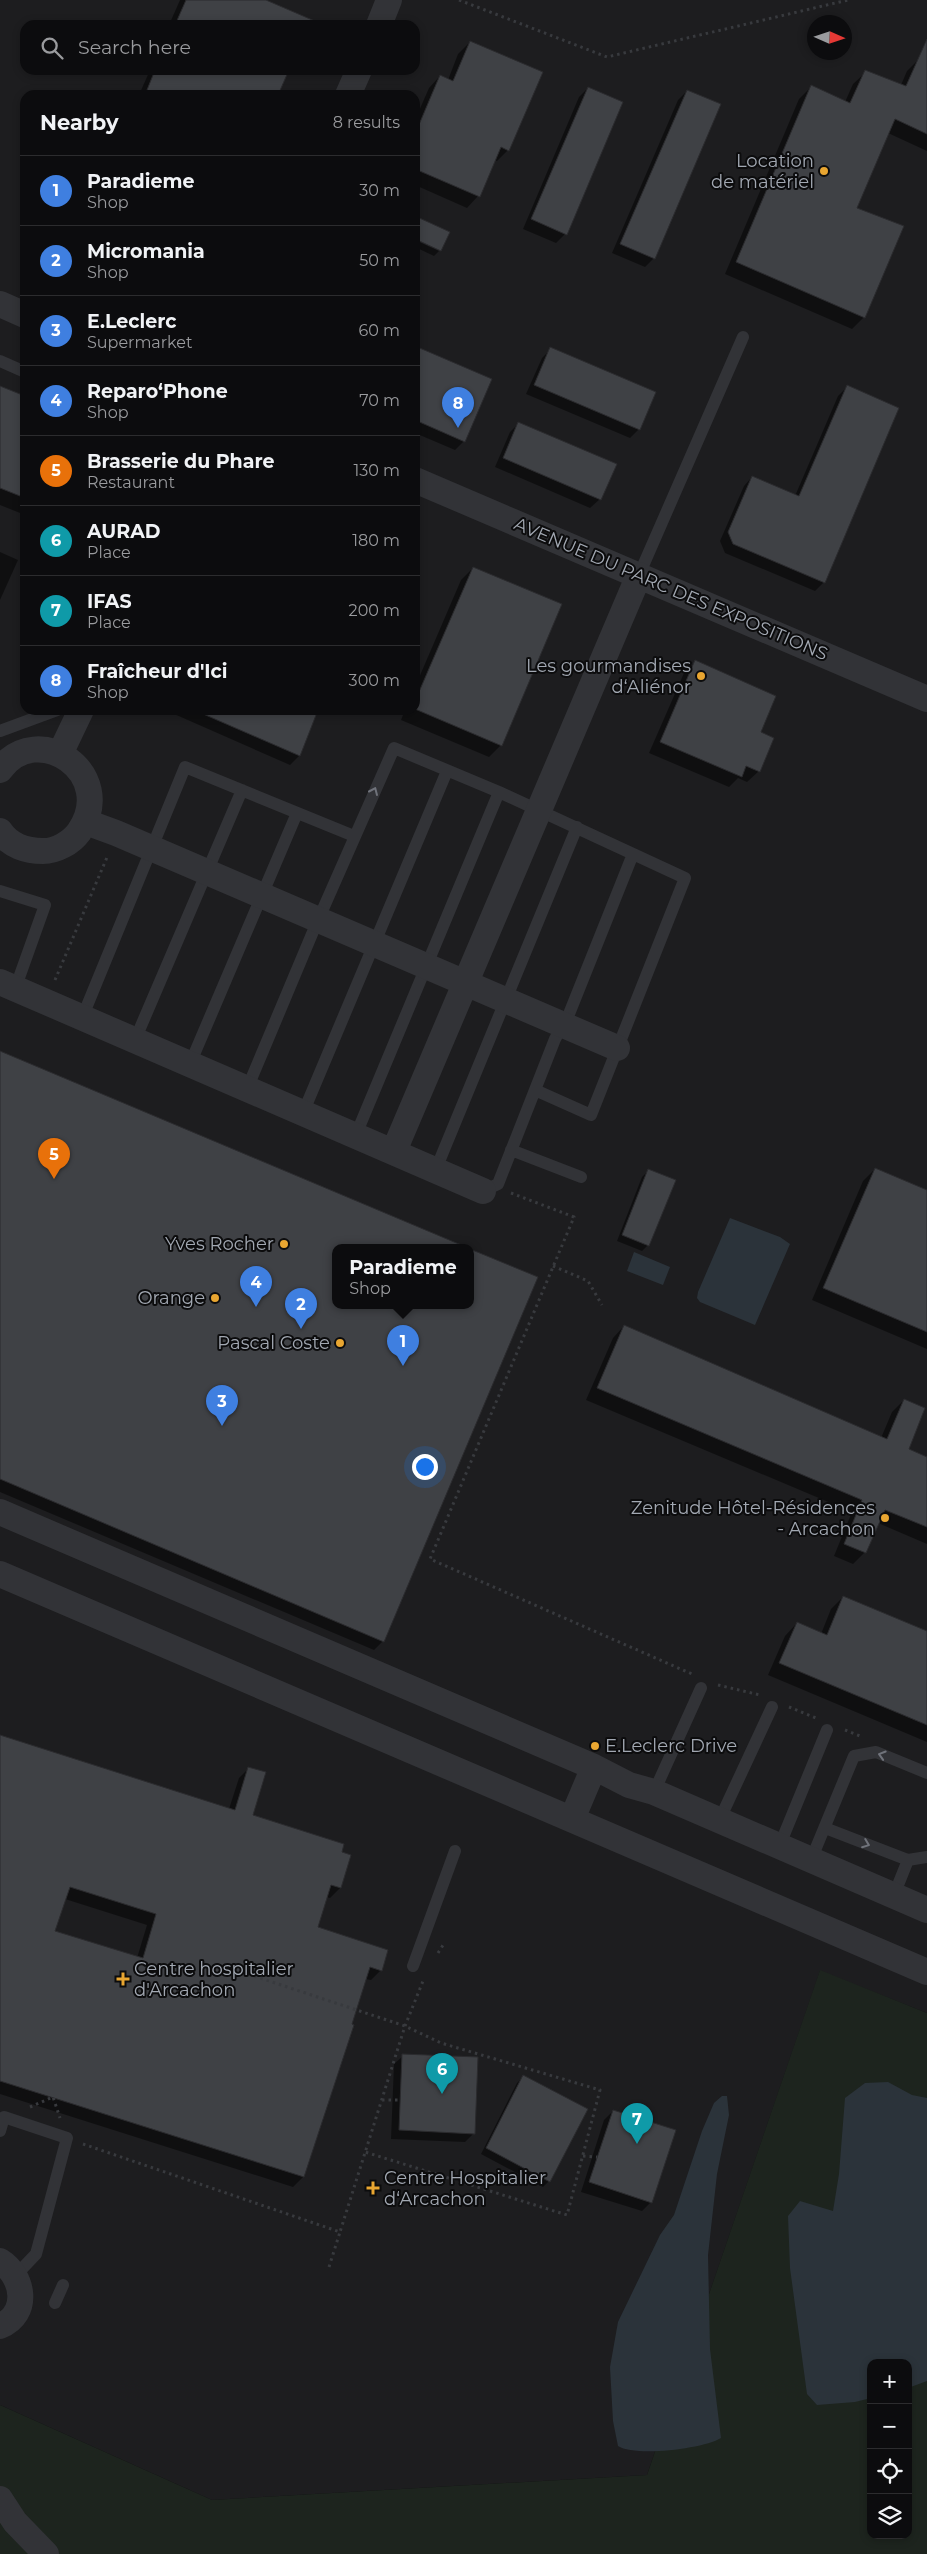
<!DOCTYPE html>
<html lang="en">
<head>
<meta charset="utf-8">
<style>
	body { margin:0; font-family:Montserrat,sans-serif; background:#1a1a1c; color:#f1f3f6 }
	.controls { position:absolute; right:15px; bottom:15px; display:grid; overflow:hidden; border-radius:10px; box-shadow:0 2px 8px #0003 }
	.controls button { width:45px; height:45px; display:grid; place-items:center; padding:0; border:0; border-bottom:1px solid #2c2c2e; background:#0c0c0e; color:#f1f3f6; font:25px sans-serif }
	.compass { position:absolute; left:807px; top:15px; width:45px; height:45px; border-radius:50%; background:#0c0c0e; box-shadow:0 2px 8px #0003; rotate:93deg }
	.you { position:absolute; left:424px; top:1466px; width:18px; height:18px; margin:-12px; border:4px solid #fff; border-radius:50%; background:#1a73e8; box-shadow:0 0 0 8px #1a73e833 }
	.badge { display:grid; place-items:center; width:32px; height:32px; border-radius:50%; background:#2563eb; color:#fff; font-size:16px; font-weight:700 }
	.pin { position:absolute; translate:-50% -41px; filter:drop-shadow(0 1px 2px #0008) }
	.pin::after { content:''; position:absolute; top:26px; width:18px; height:15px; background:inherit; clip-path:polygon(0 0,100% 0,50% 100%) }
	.popup { position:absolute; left:332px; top:1244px; width:142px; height:65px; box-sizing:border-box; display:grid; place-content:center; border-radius:10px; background:#0c0c0e; filter:drop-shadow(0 1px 4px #0005); font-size:16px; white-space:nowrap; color:#9a9b9e }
	.popup b { font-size:19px; color:#f1f3f6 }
	.popup::after { content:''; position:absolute; left:50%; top:100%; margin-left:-10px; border:10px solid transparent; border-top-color:#0c0c0e }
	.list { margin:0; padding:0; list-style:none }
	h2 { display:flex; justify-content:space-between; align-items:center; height:65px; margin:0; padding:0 20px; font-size:21px }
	h2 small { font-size:16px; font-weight:400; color:#9a9b9e }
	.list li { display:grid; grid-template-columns:32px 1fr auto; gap:15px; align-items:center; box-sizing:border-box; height:70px; padding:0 20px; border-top:1px solid #2c2c2e }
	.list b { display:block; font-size:19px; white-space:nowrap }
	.list p { margin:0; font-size:16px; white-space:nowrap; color:#9a9b9e }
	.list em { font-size:16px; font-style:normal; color:#9a9b9e }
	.icon { flex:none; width:28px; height:28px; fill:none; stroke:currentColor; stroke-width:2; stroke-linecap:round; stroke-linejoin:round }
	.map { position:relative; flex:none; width:927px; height:2554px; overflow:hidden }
	.search { position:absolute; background:#0c0c0e; box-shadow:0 2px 8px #0003; left:20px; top:20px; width:400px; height:55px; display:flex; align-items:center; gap:12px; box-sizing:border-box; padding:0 18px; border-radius:15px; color:#9a9b9e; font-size:19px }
	.panel { position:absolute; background:#0c0c0e; box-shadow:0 2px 8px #0003; left:20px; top:90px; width:400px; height:625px; border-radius:15px }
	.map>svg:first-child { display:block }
	.built { fill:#1d1d1f; fill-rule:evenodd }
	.green { fill:#1d241e; fill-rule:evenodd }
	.water { fill:#2b333a }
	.shadow { fill:#0007; fill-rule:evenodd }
	.building { fill:#3f4145; stroke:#2b2b2e; fill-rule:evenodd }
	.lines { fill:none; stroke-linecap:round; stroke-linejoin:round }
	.path { stroke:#383a3e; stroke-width:3; stroke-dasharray:2.5 4; stroke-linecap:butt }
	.lane { stroke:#323337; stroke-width:12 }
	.street { stroke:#323337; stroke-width:26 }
	.oneway { stroke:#70737b }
	.poi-dot { fill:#e9a631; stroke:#0c0c0d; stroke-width:2 }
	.labels { text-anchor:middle; stroke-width:4; stroke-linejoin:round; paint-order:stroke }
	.poi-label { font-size:18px; fill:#a2a8b2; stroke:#0c0c0d; text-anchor:end }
	.street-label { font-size:18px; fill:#a2a8b2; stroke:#0c0c0d }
</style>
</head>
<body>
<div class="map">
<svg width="927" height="2554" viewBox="0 0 927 2554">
	<rect width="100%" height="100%" fill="#101012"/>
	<!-- built -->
	<path class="built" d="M0 0H927V2013L820 1971 647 2475 212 2500 0 2405ZM814 22H844V52H814ZM25 25H415V70H25ZM25 95H415V710H25ZM336 1247H470V1305H336Z"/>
	<!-- green -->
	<path class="green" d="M820 1970 927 2013V2554H0V2405L212 2500 647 2475ZM871 2363H908V2535H871Z"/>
	<!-- water -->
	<path class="water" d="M730 1218 780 1237 790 1244 755 1325 700 1302 697 1298 698 1292Z
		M634 1252 670 1267 663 1285 627 1271Z
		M888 2082 912 2095 927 2098V2381L908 2388V2363H871V2398L855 2402 817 2405 807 2394 790 2268 788 2216 800 2201 833 2211 839 2174 845 2098 865 2083Z
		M722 2096H727L729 2115 717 2174 708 2255 710 2349 721 2438C703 2449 635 2457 618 2446L613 2421 610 2367 618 2322 660 2235 674 2215 702 2131 714 2103Z"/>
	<!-- shadow -->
	<path class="shadow" d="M180 0H263L289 25H169Z
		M470 42 508 150 497 161 494 160 478 196 467 208 415 185V120L429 88 440 76 448 80 458 54Z
		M919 59 927 62V151L888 133 855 208 864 317 852 329 725 274 799 99 811 87 845 102 853 84 866 72 901 85 907 71Z
		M150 70H288L277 95H139Z
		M588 88 565 234 556 243 523 229 579 97Z
		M687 91 654 258 645 267 612 253 678 100Z
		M415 240 439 251 434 256 415 247Z
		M415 348 464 441 455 450 415 433Z
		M551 349 639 429 630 438 526 394 542 358Z
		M0 387 25 398V515L0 505Z
		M847 387 824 582 815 591 725 553 720 541 744 486 752 477 795 496 838 396Z
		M519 423 600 499 590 508 495 467 510 432Z
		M0 552 18 560 0 600Z
		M473 568 501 745 489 757 401 720 405 710H415V687L461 580Z
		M695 662 759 771 747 782 738 778 729 787 649 753 684 673Z
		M165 710H317L299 756 290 765Z
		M0 1053 463 1247H336V1305H470L536 1278 383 1641 374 1650 0 1492Z
		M875 1169 927 1191V1349L812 1300 863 1181Z
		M648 1171V1245L642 1251 617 1241 642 1177Z
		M624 1326 881 1438 892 1412 904 1400 907 1450 927 1458V1544L878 1523 865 1552 853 1564 834 1556 852 1512 586 1400 613 1338Z
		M843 1597 927 1633V1742L768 1675 785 1636 797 1623 821 1634 831 1609Z
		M0 1737 229 1809 239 1778 249 1768 251 1816 350 1856 340 1888 330 1898 326 1897 316 1928 381 1970 371 1980 365 1979 303 2177 293 2187 0 2094ZM65 1899 147 1925 137 1958 54 1932Z
		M403 2056 474 2133 465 2142 391 2139 394 2064Z
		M523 2077 549 2181 543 2187 481 2154 517 2083Z
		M613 2111 651 2202 642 2211 581 2192 604 2120Z"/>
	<!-- building -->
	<path class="building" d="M186 0H266L324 25H175Z
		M927 39V134L895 119 857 208 904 226 865 318 736 262 811 85 850 103 865 70 906 86Z
		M470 41 543 72 509 151 501 147 480 197 415 169V134L440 75 453 81Z
		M155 70H289L278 95H145Z
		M588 87 623 102 567 235 531 219Z
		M687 90 721 104 655 259 620 244Z
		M415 216 450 232 441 251 415 239Z
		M415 346 492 379 465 442 415 420Z
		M550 347 656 392 640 430 534 385Z
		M847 385 899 408 825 583 733 544 728 532 752 476 799 496Z
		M0 386 25 396V498L0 488Z
		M518 422 617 464 601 500 503 458Z
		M473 567 562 604 502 746 415 709V701Z
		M695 660 776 696 761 732 774 738 760 772 746 766 742 777 660 742Z
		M194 710H318L300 756Z
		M0 1051 466 1247H336V1305H470V1249L538 1277 384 1642 0 1479Z
		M875 1168 927 1190V1332L823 1288Z
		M648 1169 676 1180 649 1246 622 1235Z
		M624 1325 887 1439 904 1399 925 1408 909 1449 927 1457V1527L885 1510 866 1553 844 1544 862 1500 597 1388Z
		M843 1596 927 1631V1725L779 1663 797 1622 827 1635Z
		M0 1735 235 1810 248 1767 266 1772 253 1815 344 1844 342 1852 351 1855 341 1888 331 1885 318 1927 388 1950 382 1971 370 1967 352 2024 354 2025 304 2177 0 2081ZM70 1887 156 1914 143 1958 55 1931Z
		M402 2054 478 2057 475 2134 399 2130Z
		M523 2075 588 2109 550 2182 486 2148Z
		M613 2110 676 2130 652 2203 589 2182Z"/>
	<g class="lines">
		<!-- path -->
		<path class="path" d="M459 0 607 57 848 0
			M55 980 108 855
			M511 1193 574 1217 430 1559 692 1674
			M553 1266 588 1281 602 1305
			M718 1685 760 1695
			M789 1707 816 1718
			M845 1730 860 1736
			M438 1953 445 1942
			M248 1974 405 2026 441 2043 600 2090 567 2215 365 2152
			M382 2100H400
			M30 2107 53 2097 60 2118
			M83 2144 340 2232 405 2026 423 1981
			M583 2156 597 2157
			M329 2267 340 2232"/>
		<!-- lane -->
		<path class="lane" d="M0 361 25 372
			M639 575 743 337
			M0 731 57 710
			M0 891 45 905 15 989
			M82 1018 185 767 354 836
			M135 1040 242 790
			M190 1064 297 813
			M247 1089 312 934 394 748 499 792 685 878 591 1115 535 1090
			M303 1113 447 771
			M355 1137 499 792
			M511 1150 581 1177
			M436 1169 577 827
			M483 1191 498 1184 555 1039 569 1014 633 854
			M654 1792 701 1688
			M719 1821 772 1707
			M825 1828 908 1860
			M779 1847 827 1730
			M811 1860 854 1756 876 1752 927 1773
			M894 1895 908 1860 927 1857
			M413 1966 455 1851
			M0 2131 4 2117 67 2138 36 2254 16 2275
			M55 2303 63 2285"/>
		<!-- street -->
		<path class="street" d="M379 25 389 0
			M348 95 359 70
			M0 304 25 315
			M415 480 927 699
			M60 754 81 710
			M0 770C37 718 119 774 79 832 71 843 56 851 43 851 27 851 10 846 0 831
			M86 822 116 833 617 1048
			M0 982 483 1191
			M394 1151 639 575
			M0 1512 594 1767 629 1785 654 1792 927 1910
			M0 1574 927 1972
			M572 1819 594 1767
			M0 2261C24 2276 30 2314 0 2326
			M0 2499 15 2522 46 2554"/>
	</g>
	<!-- one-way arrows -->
	<defs><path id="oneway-chevron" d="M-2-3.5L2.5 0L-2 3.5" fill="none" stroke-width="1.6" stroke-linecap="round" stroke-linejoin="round" transform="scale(1.25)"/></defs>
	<g class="oneway">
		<use href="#oneway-chevron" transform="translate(374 791) rotate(-66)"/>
		<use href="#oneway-chevron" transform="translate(882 1755) rotate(-163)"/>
		<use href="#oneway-chevron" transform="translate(866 1844) rotate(21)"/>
	</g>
	<!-- markers -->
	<g class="poi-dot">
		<circle cx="824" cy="171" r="5"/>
		<circle cx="701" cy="676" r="5"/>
		<circle cx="284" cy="1244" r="5"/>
		<circle cx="215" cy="1298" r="5"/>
		<circle cx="340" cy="1343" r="5"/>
		<circle cx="885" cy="1518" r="5"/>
		<circle cx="595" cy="1746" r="5"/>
		<path d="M120.5 1971.5h5v5h5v5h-5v5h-5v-5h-5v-5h5z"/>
		<path d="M370.5 2180.5h5v5h5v5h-5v5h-5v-5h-5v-5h5z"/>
	</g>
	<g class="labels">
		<!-- poi labels -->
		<g class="poi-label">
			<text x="814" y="167">Location<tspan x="814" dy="21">de matériel</tspan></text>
			<text x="691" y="672">Les gourmandises<tspan x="691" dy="21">d‘Aliénor</tspan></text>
			<text x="274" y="1250">Yves Rocher</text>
			<text x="205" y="1304">Orange</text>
			<text x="330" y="1349">Pascal Coste</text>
			<text x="875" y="1514">Zenitude Hôtel-Résidences<tspan x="875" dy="21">- Arcachon</tspan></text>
			<text x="605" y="1752" text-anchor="start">E.Leclerc Drive</text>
			<text x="134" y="1975" text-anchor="start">Centre hospitalier<tspan x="134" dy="21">d'Arcachon</tspan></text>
			<text x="384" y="2184" text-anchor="start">Centre Hospitalier<tspan x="384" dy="21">d‘Arcachon</tspan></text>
		</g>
		<!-- street labels -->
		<g class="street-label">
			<text transform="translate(671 589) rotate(23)" y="6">AVENUE DU PARC DES EXPOSITIONS</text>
		</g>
	</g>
</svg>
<div class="controls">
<button>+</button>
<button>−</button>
<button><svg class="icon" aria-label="locate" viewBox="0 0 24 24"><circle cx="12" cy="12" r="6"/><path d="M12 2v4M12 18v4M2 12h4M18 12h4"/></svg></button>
<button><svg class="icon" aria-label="layers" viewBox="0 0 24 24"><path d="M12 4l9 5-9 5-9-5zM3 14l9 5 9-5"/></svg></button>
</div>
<svg class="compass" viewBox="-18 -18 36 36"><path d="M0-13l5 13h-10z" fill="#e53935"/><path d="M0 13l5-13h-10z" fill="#9a9b9e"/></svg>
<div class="you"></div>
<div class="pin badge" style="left:403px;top:1366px;background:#3f7fe0">1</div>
<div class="popup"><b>Paradieme</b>Shop</div>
<div class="pin badge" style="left:301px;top:1329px;background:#3f7fe0">2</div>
<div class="pin badge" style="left:222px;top:1426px;background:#3f7fe0">3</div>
<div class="pin badge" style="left:256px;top:1307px;background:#3f7fe0">4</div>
<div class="pin badge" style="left:54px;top:1179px;background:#e8710a">5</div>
<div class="pin badge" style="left:442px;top:2094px;background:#0f9aa8">6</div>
<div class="pin badge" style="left:637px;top:2144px;background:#0f9aa8">7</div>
<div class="pin badge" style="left:458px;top:428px;background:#3f7fe0">8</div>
<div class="search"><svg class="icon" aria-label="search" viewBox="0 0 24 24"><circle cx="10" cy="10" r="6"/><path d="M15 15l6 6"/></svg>Search here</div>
<section class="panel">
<h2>Nearby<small>8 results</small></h2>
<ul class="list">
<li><span class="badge" style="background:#3f7fe0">1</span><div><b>Paradieme</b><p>Shop</p></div><em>30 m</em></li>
<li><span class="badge" style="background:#3f7fe0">2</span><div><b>Micromania</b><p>Shop</p></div><em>50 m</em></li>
<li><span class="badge" style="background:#3f7fe0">3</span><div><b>E.Leclerc</b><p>Supermarket</p></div><em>60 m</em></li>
<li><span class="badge" style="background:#3f7fe0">4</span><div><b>Reparo‘Phone</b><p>Shop</p></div><em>70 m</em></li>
<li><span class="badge" style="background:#e8710a">5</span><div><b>Brasserie du Phare</b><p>Restaurant</p></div><em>130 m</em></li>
<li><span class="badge" style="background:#0f9aa8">6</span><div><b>AURAD</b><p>Place</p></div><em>180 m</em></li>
<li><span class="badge" style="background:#0f9aa8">7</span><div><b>IFAS</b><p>Place</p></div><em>200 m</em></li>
<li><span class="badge" style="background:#3f7fe0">8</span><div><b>Fraîcheur d'Ici</b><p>Shop</p></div><em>300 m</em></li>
</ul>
</section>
</div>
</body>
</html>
